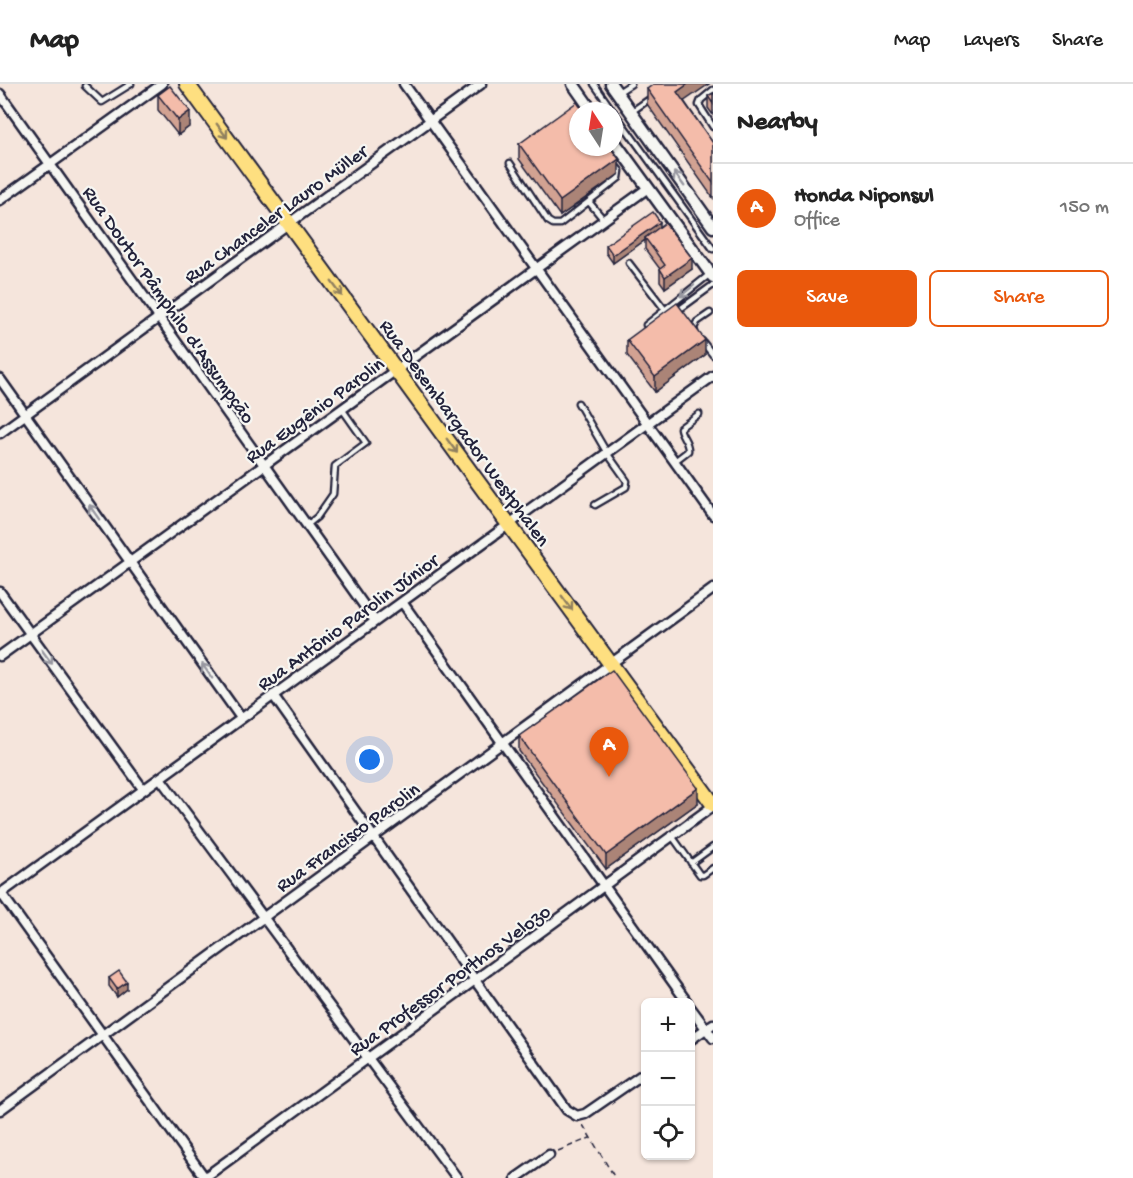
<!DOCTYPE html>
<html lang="en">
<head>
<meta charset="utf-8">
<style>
	body { margin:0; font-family:"Gochi Hand",sans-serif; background:#f6f6f6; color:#222 }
	.controls { position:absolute; right:18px; bottom:18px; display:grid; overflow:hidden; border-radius:9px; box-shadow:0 2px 4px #0004 }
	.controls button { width:54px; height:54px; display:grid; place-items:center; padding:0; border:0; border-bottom:2px solid #e0e0e0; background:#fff; color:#222; font:30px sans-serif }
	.compass { position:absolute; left:569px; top:18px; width:54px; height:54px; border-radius:50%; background:#fff; box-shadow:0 2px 4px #0004; rotate:348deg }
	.you { position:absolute; left:370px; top:676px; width:21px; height:21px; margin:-15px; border:4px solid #fff; border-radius:50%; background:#1a73e8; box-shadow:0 0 0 9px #1a73e833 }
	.badge { display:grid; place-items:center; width:39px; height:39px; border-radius:50%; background:#ea580c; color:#fff; font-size:20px; font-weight:700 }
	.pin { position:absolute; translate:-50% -50px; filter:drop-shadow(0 2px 3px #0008) }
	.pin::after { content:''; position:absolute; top:32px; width:21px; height:18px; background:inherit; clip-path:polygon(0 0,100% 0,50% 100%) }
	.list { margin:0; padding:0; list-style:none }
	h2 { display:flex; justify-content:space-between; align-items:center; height:78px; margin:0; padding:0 24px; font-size:26px }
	h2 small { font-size:20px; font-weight:400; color:#767676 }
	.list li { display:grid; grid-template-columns:39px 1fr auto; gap:18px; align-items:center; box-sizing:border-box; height:90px; padding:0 24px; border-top:2px solid #e0e0e0 }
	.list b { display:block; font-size:22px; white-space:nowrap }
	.list p { margin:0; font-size:20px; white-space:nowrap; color:#767676 }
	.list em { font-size:20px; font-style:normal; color:#767676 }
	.actions { display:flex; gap:12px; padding:18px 24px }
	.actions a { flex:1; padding:14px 0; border:2px solid #ea580c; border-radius:9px; text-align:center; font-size:21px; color:#ea580c }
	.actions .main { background:#ea580c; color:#fff }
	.icon { flex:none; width:33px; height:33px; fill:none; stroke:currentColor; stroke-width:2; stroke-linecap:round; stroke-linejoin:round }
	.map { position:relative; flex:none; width:713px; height:1094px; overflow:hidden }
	header { display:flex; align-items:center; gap:36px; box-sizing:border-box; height:84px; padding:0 30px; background:#fff; border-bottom:2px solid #e0e0e0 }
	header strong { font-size:28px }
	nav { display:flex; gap:33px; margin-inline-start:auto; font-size:21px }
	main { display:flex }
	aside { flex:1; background:#fff }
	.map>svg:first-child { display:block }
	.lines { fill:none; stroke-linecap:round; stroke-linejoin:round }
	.service-casing { stroke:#22223b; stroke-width:9 }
	.minor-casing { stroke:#22223b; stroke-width:13 }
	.tertiary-casing { stroke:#22223b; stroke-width:15 }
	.primary-casing { stroke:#22223b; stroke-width:18 }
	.path { stroke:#22223b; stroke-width:1.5; stroke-dasharray:6 4.5; stroke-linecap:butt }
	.service { stroke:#f6f6f2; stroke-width:4.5 }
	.minor { stroke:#f6f6f2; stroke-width:8 }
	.tertiary { stroke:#f6f6f2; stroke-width:10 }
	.primary { stroke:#fedf80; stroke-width:14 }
	.wall { fill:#d2a292; stroke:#22223b; stroke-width:1.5 }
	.shaded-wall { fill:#ab8477; stroke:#22223b; stroke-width:1.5 }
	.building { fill:#f4bcaa; stroke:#22223b; stroke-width:1.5 }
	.oneway { stroke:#90805e }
	.oneway2 { stroke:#9797a0 }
	.labels { text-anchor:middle; stroke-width:4.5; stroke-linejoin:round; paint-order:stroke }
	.street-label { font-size:20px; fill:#22223b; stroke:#f6f6f2 }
</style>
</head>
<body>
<header>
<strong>Map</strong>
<nav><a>Map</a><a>Layers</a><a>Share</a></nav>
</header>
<main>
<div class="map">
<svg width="713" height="1094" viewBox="0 0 713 1094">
	<rect width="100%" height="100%" fill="#f5e5dc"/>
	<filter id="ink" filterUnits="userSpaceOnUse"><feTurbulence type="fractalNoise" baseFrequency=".0167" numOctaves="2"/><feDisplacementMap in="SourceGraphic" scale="12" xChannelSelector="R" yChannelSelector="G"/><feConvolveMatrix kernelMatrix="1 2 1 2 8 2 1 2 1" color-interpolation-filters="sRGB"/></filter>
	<g filter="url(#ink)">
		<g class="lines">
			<defs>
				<path id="service" d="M594 0 613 27
					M85 2 102 18 131 0
					M713 6 701 16 699 21 713 43
					M617 9 631 0
					M614 28 713 165
					M631 28 651 14
					M510 79 548 137 553 140H560L619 94 620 87 616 82
					M589 118 604 136
					M629 179 669 231
					M676 228 713 201
					M646 241 710 190
					M695 248 694 244 697 238 710 229
					M702 257 713 271
					M578 319 607 369 627 397 626 403 595 421
					M675 377 688 367C689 358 681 352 680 344L699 330
					M307 441 317 433 333 410 335 382 366 359 342 325
					M672 752 700 791H703L713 784
					M691 779 713 763"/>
				<path id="minor" d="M404 0 713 431
					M0 10 375 537
					M0 116 162 0
					M0 295 241 634
					M0 349 481 0
					M0 508 143 705
					M402 518 687 918
					M0 572 648 104
					M273 611 567 1026 577 1032 585 1030 646 988
					M160 694 457 1094
					M1 809 205 1094
					M0 810 713 292
					M690 923 713 954
					M690 956 713 940
					M0 1026 713 505
					M204 1094 713 722
					M516 1094 549 1071"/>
				<path id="tertiary" d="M573 0 592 27
					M611 0 713 143
					M614 57 713 193"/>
				<path id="primary" d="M187 0 713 720"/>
			</defs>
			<!-- service casing -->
			<use href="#service" class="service-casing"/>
			<!-- minor casing -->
			<use href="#minor" class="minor-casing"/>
			<!-- tertiary casing -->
			<use href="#tertiary" class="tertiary-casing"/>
			<!-- primary casing -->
			<use href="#primary" class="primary-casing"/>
			<!-- path -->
			<path class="path" d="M583 1041 615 1094
				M558 1067 590 1054"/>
			<!-- service -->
			<use href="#service" class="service"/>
			<!-- minor -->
			<use href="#minor" class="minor"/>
			<!-- tertiary -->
			<use href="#tertiary" class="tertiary"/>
			<!-- primary -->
			<use href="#primary" class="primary"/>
		</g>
		<!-- wall -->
		<path class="wall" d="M647 5 684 17 713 59V114L647 20Z
			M713 9V31L708 24V12Z
			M158 11 190 42 178 51 158 26Z
			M519 60 619 90 560 132 519 75Z
			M660 143 692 185 665 204 660 197V185L645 165V156L613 179 606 169V161Z
			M627 256 705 271 655 308 627 271Z
			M519 652 698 719 606 785 519 667Z
			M109 894 127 905 117 913 109 902Z"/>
		<!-- shaded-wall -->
		<path class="shaded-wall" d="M688 0H709L677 22V8Z
			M190 27V42L178 51V36Z
			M619 75V90L560 132V117Z
			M660 138V145L645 154V156L613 179V171Z
			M692 174V185L665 204V193Z
			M705 256V271L655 308V293Z
			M698 704V719L606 785V771Z
			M127 898V905L117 913V905Z"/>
		<!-- building -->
		<path class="building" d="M654 0H688L677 8 713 59V99L647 5Z
			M170 2 190 27 178 36 158 11Z
			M713 9V20L708 12Z
			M577 18 583 27H578V63H610L619 75 560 117 519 60Z
			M653 128 660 138 613 171 606 161Z
			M665 139 692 174 665 193 660 185 665 181 645 154Z
			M677 219 705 256 655 293 627 256Z
			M612 586 698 704 606 771 519 652Z
			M119 887 127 898 117 905 109 894Z"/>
		<!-- one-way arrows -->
		<defs><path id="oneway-shaft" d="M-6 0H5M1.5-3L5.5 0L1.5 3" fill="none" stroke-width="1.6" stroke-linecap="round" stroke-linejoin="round" transform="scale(1.5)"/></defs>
		<g class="oneway">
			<use href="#oneway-shaft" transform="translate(222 47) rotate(54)"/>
			<use href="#oneway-shaft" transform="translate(337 205) rotate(54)"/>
			<use href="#oneway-shaft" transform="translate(452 362) rotate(54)"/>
			<use href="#oneway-shaft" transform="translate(567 519) rotate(54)"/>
		</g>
		<g class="oneway2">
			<use href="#oneway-shaft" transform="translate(679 95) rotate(-126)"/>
			<use href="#oneway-shaft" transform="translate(687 207) rotate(141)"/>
			<use href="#oneway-shaft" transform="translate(94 428) rotate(-125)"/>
			<use href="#oneway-shaft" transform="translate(47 573) rotate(54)"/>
			<use href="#oneway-shaft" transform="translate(207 587) rotate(-125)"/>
		</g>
	</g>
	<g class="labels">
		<!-- street labels -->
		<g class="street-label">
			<text transform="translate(275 129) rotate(-36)" y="7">Rua Chanceler Lauro Müller</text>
			<text transform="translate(170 220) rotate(55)" y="7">Rua Doutor Pâmphilo d'Assumpção</text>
			<text transform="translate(314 325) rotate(-36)" y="7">Rua Eugênio Parolin</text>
			<text transform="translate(466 348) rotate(54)" y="7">Rua Desembargador Westphalen</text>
			<text transform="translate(347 537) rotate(-36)" y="7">Rua Antônio Parolin Júnior</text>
			<text transform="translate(347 752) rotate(-36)" y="7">Rua Francisco Parolin</text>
			<text transform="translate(449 895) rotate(-36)" y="7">Rua Professor Porthos Velozo</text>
		</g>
	</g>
</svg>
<div class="controls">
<button>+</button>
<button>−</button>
<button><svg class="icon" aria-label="locate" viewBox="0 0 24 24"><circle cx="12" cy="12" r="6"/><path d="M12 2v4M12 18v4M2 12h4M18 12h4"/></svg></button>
</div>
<svg class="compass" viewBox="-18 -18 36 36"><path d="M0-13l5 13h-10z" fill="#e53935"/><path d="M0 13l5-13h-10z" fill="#767676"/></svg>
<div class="you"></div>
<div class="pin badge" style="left:609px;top:693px">A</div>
</div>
<aside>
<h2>Nearby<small></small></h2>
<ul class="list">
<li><span class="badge">A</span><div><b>Honda Niponsul</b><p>Office</p></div><em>150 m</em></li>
</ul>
<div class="actions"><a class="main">Save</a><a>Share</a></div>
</aside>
</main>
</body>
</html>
